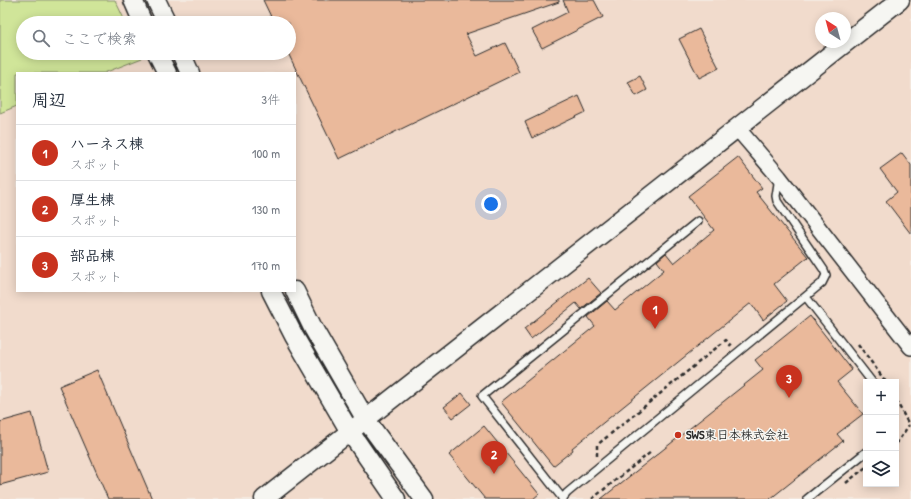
<!DOCTYPE html>
<html lang="ja">
<head>
<meta charset="utf-8">
<style>
	body { margin:0; font-family:"Patrick Hand","Klee One",sans-serif; background:#f6f6f7; color:#1f2937 }
	.controls { position:absolute; right:12px; bottom:12px; display:grid; overflow:hidden; border-radius:0px; box-shadow:0 2px 10px #0003 }
	.controls button { width:36px; height:36px; display:grid; place-items:center; padding:0; border:0; border-bottom:1px solid #e0e1e3; background:#fff; color:#1f2937; font:20px sans-serif }
	.compass { position:absolute; left:815px; top:12px; width:36px; height:36px; border-radius:50%; background:#fff; box-shadow:0 2px 10px #0003; rotate:324deg }
	.you { position:absolute; left:491px; top:204px; width:14px; height:14px; margin:-10px; border:3px solid #fff; border-radius:50%; background:#1a73e8; box-shadow:0 0 0 6px #1a73e833 }
	.badge { display:grid; place-items:center; width:26px; height:26px; border-radius:50%; background:#c8321e; color:#fff; font-size:13px; font-weight:700 }
	.pin { position:absolute; translate:-50% -33px; filter:drop-shadow(0 1px 2px #0008) }
	.pin::after { content:''; position:absolute; top:21px; width:14px; height:12px; background:inherit; clip-path:polygon(0 0,100% 0,50% 100%) }
	.list { margin:0; padding:0; list-style:none }
	h2 { display:flex; justify-content:space-between; align-items:center; height:52px; margin:0; padding:0 16px; font-size:17px }
	h2 small { font-size:13px; font-weight:400; color:#747a83 }
	.list li { display:grid; grid-template-columns:26px 1fr auto; gap:12px; align-items:center; box-sizing:border-box; height:56px; padding:0 16px; border-top:1px solid #e0e1e3 }
	.list b { display:block; font-size:15px; white-space:nowrap }
	.list p { margin:0; font-size:13px; white-space:nowrap; color:#747a83 }
	.list em { font-size:13px; font-style:normal; color:#747a83 }
	.icon { flex:none; width:22px; height:22px; fill:none; stroke:currentColor; stroke-width:2; stroke-linecap:round; stroke-linejoin:round }
	.map { position:relative; flex:none; width:911px; height:499px; overflow:hidden }
	.search { position:absolute; background:#fff; box-shadow:0 2px 10px #0003; left:16px; top:16px; width:280px; height:44px; display:flex; align-items:center; gap:10px; box-sizing:border-box; padding:0 14px; border-radius:22px; color:#747a83; font-size:15px }
	.panel { position:absolute; background:#fff; box-shadow:0 2px 10px #0003; left:16px; top:72px; width:280px; height:220px; border-radius:0px }
	.map>svg:first-child { display:block }
	.built { fill:#f1dbcc; fill-rule:evenodd }
	.green { fill:#d0e599; stroke:#7e8862 }
	.building { fill:#eab99b; stroke:#2b2b2b }
	.lines { fill:none; stroke-linecap:round; stroke-linejoin:round }
	.service-casing { stroke:#2b2b2b; stroke-width:10 }
	.minor-casing { stroke:#2b2b2b; stroke-width:18 }
	.tertiary-casing { stroke:#2b2b2b; stroke-width:21 }
	.path { stroke:#2b2b2b; stroke-width:2.5; stroke-dasharray:4 3; stroke-linecap:butt }
	.service { stroke:#f6f6f2; stroke-width:7 }
	.minor { stroke:#f6f6f2; stroke-width:15 }
	.tertiary { stroke:#f6f6f2; stroke-width:18 }
	.poi-dot { fill:#c8321e; stroke:#f6f6f2; stroke-width:1.5 }
	.labels { text-anchor:middle; stroke-width:3; stroke-linejoin:round; paint-order:stroke }
	.poi-label { font-size:12px; font-weight:bold; fill:#2b2b2b; stroke:#f6f6f2; text-anchor:start }
</style>
</head>
<body>
<div class="map">
<svg width="911" height="499" viewBox="0 0 911 499">
	<rect width="100%" height="100%" fill="#f4eae1"/>
	<filter id="ink" filterUnits="userSpaceOnUse"><feTurbulence type="fractalNoise" baseFrequency=".025" numOctaves="2"/><feDisplacementMap in="SourceGraphic" scale="8" xChannelSelector="R" yChannelSelector="G"/><feConvolveMatrix kernelMatrix="1 2 1 2 8 2 1 2 1" color-interpolation-filters="sRGB"/></filter>
	<g filter="url(#ink)">
		<!-- built -->
		<path class="built" d="M0 0H911V499H0ZM821 18H845V42H821ZM23 23H289V53H23ZM17 73H295V291H17ZM866 382H896V484H866Z"/>
		<!-- green -->
		<path class="green" d="M0 0H115L126 23H23V53H140L142 58 104 73H17V106L0 113Z"/>
		<!-- building -->
		<path class="building" d="M263 0H559V2L466 34 477 56 505 43 519 72 339 159 289 55V23H274Z
			M563 0H594L603 17 542 48 532 30 568 12Z
			M699 29 719 68 699 78 679 39Z
			M640 76 647 90 636 96 628 82Z
			M579 96 586 112 532 138 525 122Z
			M902 153 911 165V234L886 201 897 192 880 169Z
			M738 157 762 188 756 192 808 257 774 284 787 301 763 320 751 303 572 448 573 450 553 466 501 402 595 326 588 317 607 301 615 310 664 270 657 261 666 253 674 263 714 230 688 196Z
			M588 278 601 293 581 309 576 303 531 339 524 329Z
			M810 316 852 370 837 382 863 414 837 434 843 441 770 499H601L763 370 755 360Z
			M97 370 152 499H108L59 386Z
			M462 393 471 404 453 418 444 407Z
			M32 413 48 472 0 485V422Z
			M484 426 539 494 533 499H485L449 455Z"/>
		<g class="lines">
			<defs>
				<path id="service" d="M806 297 872 382
					M562 499 567 493 822 283 826 275 824 270 777 201 776 196 779 177
					M563 499 482 396 698 221
					M807 499 866 452"/>
				<path id="minor" d="M737 128 779 177 911 347"/>
				<path id="tertiary" d="M133 0 143 23
					M156 0 167 23
					M157 53 167 73
					M181 53 190 73
					M271 291 294 336 350 432 396 499
					M295 291 313 328 366 420 424 499
					M264 499 900 0"/>
			</defs>
			<!-- service casing -->
			<use href="#service" class="service-casing"/>
			<!-- minor casing -->
			<use href="#minor" class="minor-casing"/>
			<!-- tertiary casing -->
			<use href="#tertiary" class="tertiary-casing"/>
			<!-- path -->
			<path class="path" d="M858 344 886 382
				M896 400 909 425
				M896 444 909 425
				M597 456V445L726 340 731 346
				M846 483 866 467
				M592 499 651 452"/>
			<!-- service -->
			<use href="#service" class="service"/>
			<!-- minor -->
			<use href="#minor" class="minor"/>
			<!-- tertiary -->
			<use href="#tertiary" class="tertiary"/>
		</g>
	</g>
	<!-- markers -->
	<circle class="poi-dot" cx="678" cy="435" r="4"/>
	<g class="labels">
		<!-- poi labels -->
		<g class="poi-label">
			<text x="686" y="439">SWS東日本株式会社</text>
		</g>
	</g>
</svg>
<div class="controls">
<button>+</button>
<button>−</button>
<button><svg class="icon" aria-label="layers" viewBox="0 0 24 24"><path d="M12 4l9 5-9 5-9-5zM3 14l9 5 9-5"/></svg></button>
</div>
<svg class="compass" viewBox="-18 -18 36 36"><path d="M0-13l5 13h-10z" fill="#e53935"/><path d="M0 13l5-13h-10z" fill="#747a83"/></svg>
<div class="you"></div>
<div class="pin badge" style="left:655px;top:329px">1</div>
<div class="pin badge" style="left:494px;top:474px">2</div>
<div class="pin badge" style="left:789px;top:398px">3</div>
<div class="search"><svg class="icon" aria-label="search" viewBox="0 0 24 24"><circle cx="10" cy="10" r="6"/><path d="M15 15l6 6"/></svg>ここで検索</div>
<section class="panel">
<h2>周辺<small>3件</small></h2>
<ul class="list">
<li><span class="badge">1</span><div><b>ハーネス棟</b><p>スポット</p></div><em>100 m</em></li>
<li><span class="badge">2</span><div><b>厚生棟</b><p>スポット</p></div><em>130 m</em></li>
<li><span class="badge">3</span><div><b>部品棟</b><p>スポット</p></div><em>170 m</em></li>
</ul>
</section>
</div>
</body>
</html>
